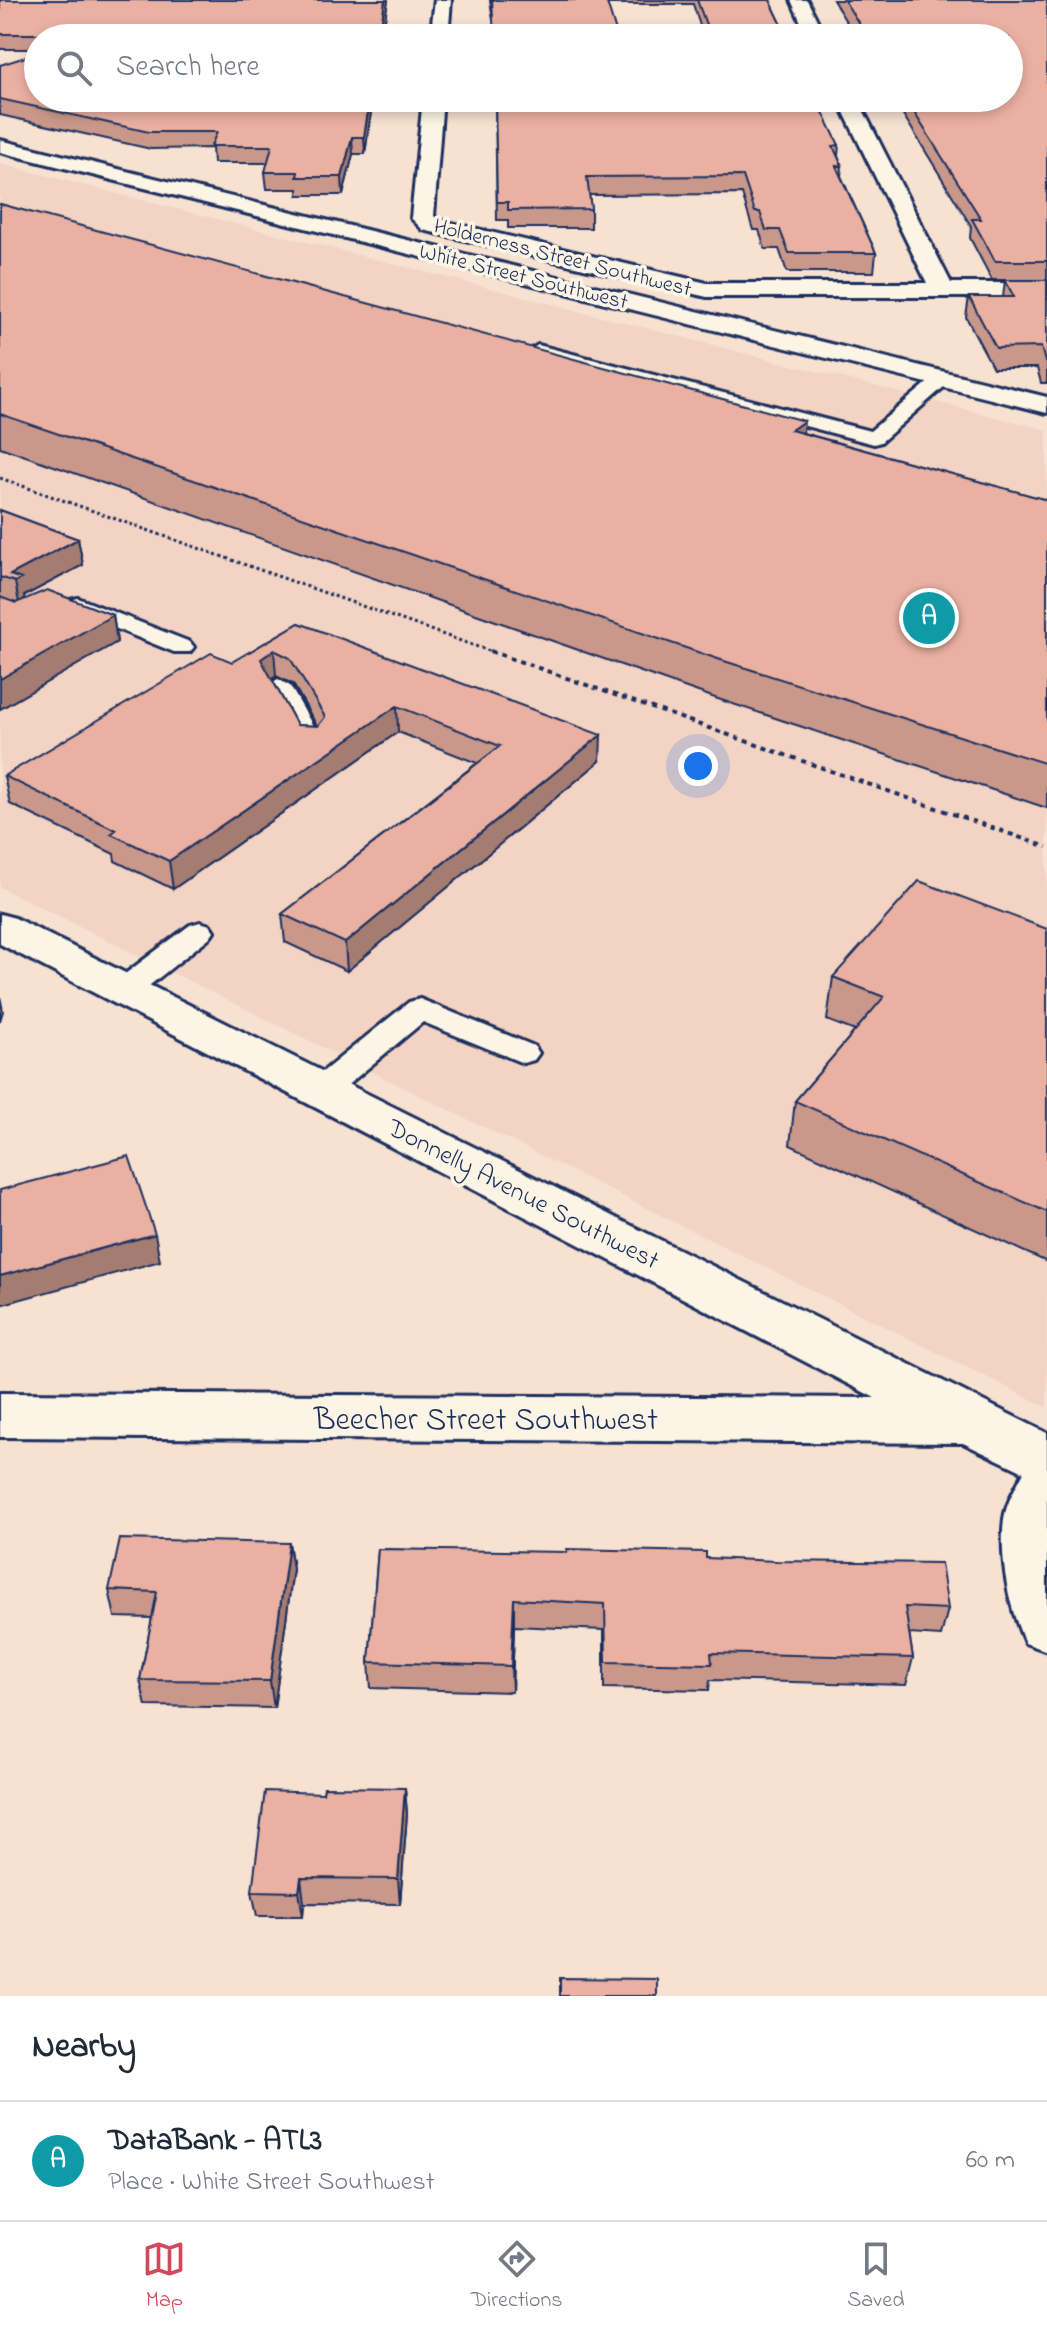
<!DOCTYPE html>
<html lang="en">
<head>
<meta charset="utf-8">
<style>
	body { margin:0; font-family:"Indie Flower",sans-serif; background:#f6f6f7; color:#1f2937 }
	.you { position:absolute; left:698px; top:766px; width:28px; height:28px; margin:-20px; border:6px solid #fff; border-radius:50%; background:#1a73e8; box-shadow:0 0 0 12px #1a73e833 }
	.badge { display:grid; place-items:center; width:52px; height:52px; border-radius:50%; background:#d1495b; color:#fff; font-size:26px; font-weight:700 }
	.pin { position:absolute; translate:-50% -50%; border:4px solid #fff; box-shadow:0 2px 8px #0006 }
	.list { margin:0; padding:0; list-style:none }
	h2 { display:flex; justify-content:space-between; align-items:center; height:104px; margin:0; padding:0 32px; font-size:34px }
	h2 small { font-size:26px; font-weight:400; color:#747a83 }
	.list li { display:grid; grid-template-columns:52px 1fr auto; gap:24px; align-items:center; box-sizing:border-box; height:120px; padding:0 32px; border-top:2px solid #e0e1e3 }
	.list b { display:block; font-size:30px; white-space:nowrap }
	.list p { margin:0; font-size:26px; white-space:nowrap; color:#747a83 }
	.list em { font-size:26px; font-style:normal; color:#747a83 }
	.icon { flex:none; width:44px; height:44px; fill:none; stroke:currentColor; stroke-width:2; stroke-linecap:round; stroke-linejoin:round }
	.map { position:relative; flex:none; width:1047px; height:1996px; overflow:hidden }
	.search { position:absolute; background:#fff; box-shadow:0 4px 12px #0003; left:24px; right:24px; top:24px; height:88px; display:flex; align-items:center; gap:20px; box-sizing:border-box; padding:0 28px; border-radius:44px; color:#747a83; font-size:30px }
	.sheet { height:224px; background:#fff }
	nav { display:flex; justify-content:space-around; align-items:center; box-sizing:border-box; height:112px; border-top:2px solid #e0e1e3; background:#fff; font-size:22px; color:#747a83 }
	nav a { display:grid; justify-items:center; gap:4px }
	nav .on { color:#d1495b }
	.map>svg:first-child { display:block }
	.built { fill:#f3d3c3 }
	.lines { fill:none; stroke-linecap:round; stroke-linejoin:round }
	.lane-casing { stroke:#1b2f5e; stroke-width:6 }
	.street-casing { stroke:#1b2f5e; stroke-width:6 }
	.secondary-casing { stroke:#1b2f5e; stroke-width:6 }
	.path-far1 { stroke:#1b2f5e; stroke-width:3; stroke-dasharray:3 3; stroke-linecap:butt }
	.path { stroke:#1b2f5e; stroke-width:4; stroke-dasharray:5 5; stroke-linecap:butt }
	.lane { fill:#fcf5e5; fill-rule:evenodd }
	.street { fill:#fcf5e5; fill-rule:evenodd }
	.secondary { fill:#fcf5e5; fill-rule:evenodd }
	.wall { fill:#c9988b; stroke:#1b2f5e; stroke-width:2; fill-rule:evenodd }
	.shaded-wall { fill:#a47c71; stroke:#1b2f5e; stroke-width:2 }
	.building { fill:#eab1a2; stroke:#1b2f5e; stroke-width:2; fill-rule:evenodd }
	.labels { text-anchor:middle; stroke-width:7; stroke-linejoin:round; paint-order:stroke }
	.far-street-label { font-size:22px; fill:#1b2f5e; stroke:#fcf5e5 }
	.street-label { font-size:26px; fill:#1b2f5e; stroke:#fcf5e5 }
	.near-street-label { font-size:32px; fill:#1b2f5e; stroke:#fcf5e5 }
</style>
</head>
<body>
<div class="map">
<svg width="1047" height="1996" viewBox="0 0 1047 1996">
	<rect width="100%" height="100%" fill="#f7e1d1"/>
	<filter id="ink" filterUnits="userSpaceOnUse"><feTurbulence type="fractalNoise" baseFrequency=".0125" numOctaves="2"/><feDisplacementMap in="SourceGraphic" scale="16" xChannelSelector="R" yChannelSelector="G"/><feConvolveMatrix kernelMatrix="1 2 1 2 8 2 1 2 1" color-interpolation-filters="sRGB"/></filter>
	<g filter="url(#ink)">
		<!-- built -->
		<path class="built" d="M0 164 1047 430V1407L0 887Z"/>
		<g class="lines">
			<defs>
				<path id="lane" d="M538 345 870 431 937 375H951L953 379 881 442 874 444 532 354 529 350Z
					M78 598 190 642 194 647 190 652H174L70 610 67 605 70 600Z
					M278 679 290 686 324 745 320 750H302L298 745 266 686Z
					M200 922 210 925 214 931 210 937 135 997H113L109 990 113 983 190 925Z
					M420 999 534 1046 539 1053 534 1060 523 1063 423 1022 332 1098 321 1101 310 1098 305 1090 310 1082 409 1002Z"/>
				<path id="street" d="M435 0H451L448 38H430Z
					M791 0H807L826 38H808Z
					M423 98H443L434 216 439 220 707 283H927L837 98H857L951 283H1047V297H707L423 230 411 218Z
					M1047 1459V1651L1025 1643C1009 1608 999 1558 1004 1519 1006 1502 1019 1481 1027 1466Z"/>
				<path id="secondary" d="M0 140 1047 397V413L0 152Z
					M0 914 15 918 1047 1433V1483L963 1443 0 1437V1393L875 1398 0 944Z"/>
			</defs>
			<!-- lane casing -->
			<use href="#lane" class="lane-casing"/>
			<!-- street casing -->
			<use href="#street" class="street-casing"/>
			<!-- secondary casing -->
			<use href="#secondary" class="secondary-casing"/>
			<!-- path-far1 -->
			<path class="path-far1" d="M0 478 495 653"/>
			<!-- path -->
			<path class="path" d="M490 651 1047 847"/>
			<!-- lane -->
			<use href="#lane" class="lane"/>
			<!-- street -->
			<use href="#street" class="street"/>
			<!-- secondary -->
			<use href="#secondary" class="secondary"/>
		</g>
		<!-- wall -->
		<path class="wall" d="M0 0H388L382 38H38V49H0Z
			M490 0H770L788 38H704L693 4H608L493 20Z
			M833 0H1047V383H1041L1037 368H993L966 317 969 297H1003L1005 280H1013H992L970 238 971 226 893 98H1009V38H856Z
			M0 65 373 98 365 154H353L343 195H298V189H267L265 172 268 163H213L212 148 151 149 0 115Z
			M495 98 839 145 838 156 842 166 841 176 876 253 874 272H787L779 249H765L759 230H753L742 194 589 195 591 209V228H508V220H497Z
			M0 204 803 433 1047 500V808L718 699 0 447Z
			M0 510 78 539 83 565 24 596V600L113 615 117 642 0 709Z
			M299 623 600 761 347 971 285 942 282 914 477 763 398 732 173 889 115 861 114 854 10 804 4 776 232 662ZM276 676 293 684 317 726 297 725 272 679Z
			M1047 929V1262L790 1145 795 1101 855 1031 827 1020 833 977Z
			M289 1543 293 1569 274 1708 146 1706 140 1680 152 1618 115 1617 109 1590Z
			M378 1549 706 1558 948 1609 941 1636 909 1634 913 1658 906 1685 710 1680 709 1690 604 1688V1630L514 1626 512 1692 371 1688 369 1662Z
			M405 1788 407 1814 400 1904 304 1903 303 1916H257L252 1891 323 1793Z"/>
		<!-- shaded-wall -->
		<path class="shaded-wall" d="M385 0H388L382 38H379Z
			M370 98H373L365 154 364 137Z
			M352 137 353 154 343 195 342 177Z
			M804 421 801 456 791 430Z
			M78 539 83 565 24 596 25 605 20 608 15 582 10 575Z
			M113 615 117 642 0 709V679Z
			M274 650 276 676 263 685 261 659Z
			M397 706 398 732 173 889 169 861Z
			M601 735 600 761 347 971 345 943Z
			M0 996 3 1011 0 1021Z
			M155 1234 160 1261 0 1305V1276Z
			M289 1543 293 1569 274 1708 270 1681Z
			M514 1599V1626L512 1692 511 1666Z
			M405 1788 407 1814 400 1904 398 1879Z
			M301 1878 304 1903 303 1916 299 1892Z"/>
		<!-- building -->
		<path class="building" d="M0 0H385L379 38H85L98 34H0Z
			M492 0H606L618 38H494Z
			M697 0H770L788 38H711Z
			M844 0H1047V261H995L972 219H981L905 98H1009V38H868Z
			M38 53V98H370L364 137H352L342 177H297L298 172H265L272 146H211L217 132H149L0 99V65Z
			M495 98H816L839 145 833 146 842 166H836L876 253H789L780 230H766L760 212H755L743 176 587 177 591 209 508 210V202H497Z
			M0 204 804 421 791 430 1047 500V764L721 660 0 414Z
			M1005 280H1047V362H1045L1041 347 996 348 969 297H1014Z
			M0 510 78 539 10 575 21 579 15 582 0 577Z
			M47 590 113 615 0 679V597L16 603Z
			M299 623 601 735 345 943 282 914 500 746 397 706 169 861 111 834 116 830 4 776 211 653 232 662ZM274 650 290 658 325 717 318 726 297 725 261 659Z
			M919 881 1047 929V1212L795 1101 884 997 833 977Z
			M129 1156 155 1234 0 1276V1190Z
			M120 1539 289 1543 270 1681 140 1680 157 1592 109 1590Z
			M378 1549 567 1552V1549L706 1552V1558L776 1561 941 1563 948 1609 905 1607 913 1658 711 1653 712 1664 606 1662 605 1604 514 1599 511 1666 369 1662Z
			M324 1787 405 1788 398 1879 301 1878 299 1892 252 1891 265 1791 323 1793Z
			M560 1978 657 1979V1996H560Z"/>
	</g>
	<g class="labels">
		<!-- far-street labels -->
		<g class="far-street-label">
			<text transform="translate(563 256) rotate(14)" y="8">Holderness Street Southwest</text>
			<text transform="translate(524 275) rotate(14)" y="8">White Street Southwest</text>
		</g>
		<!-- street labels -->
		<g class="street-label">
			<text transform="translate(524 1193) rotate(27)" y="9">Donnelly Avenue Southwest</text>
		</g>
		<!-- near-street labels -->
		<g class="near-street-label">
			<text x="486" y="1429">Beecher Street Southwest</text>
		</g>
	</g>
</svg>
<div class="you"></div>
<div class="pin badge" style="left:929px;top:618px;background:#0f9aa8">A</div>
<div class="search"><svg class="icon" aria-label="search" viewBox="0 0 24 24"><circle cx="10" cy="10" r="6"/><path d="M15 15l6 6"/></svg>Search here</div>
</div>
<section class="sheet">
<h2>Nearby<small></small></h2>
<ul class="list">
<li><span class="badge" style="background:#0f9aa8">A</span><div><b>DataBank - ATL3</b><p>Place · White Street Southwest</p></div><em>60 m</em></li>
</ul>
</section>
<nav>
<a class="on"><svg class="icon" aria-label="map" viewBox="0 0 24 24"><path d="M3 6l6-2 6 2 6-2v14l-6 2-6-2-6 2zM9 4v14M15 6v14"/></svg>Map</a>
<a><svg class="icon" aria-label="directions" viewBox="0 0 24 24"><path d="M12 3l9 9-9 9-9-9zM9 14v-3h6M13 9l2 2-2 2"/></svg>Directions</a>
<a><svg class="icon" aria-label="saved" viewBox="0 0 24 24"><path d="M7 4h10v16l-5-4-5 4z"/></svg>Saved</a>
</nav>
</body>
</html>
